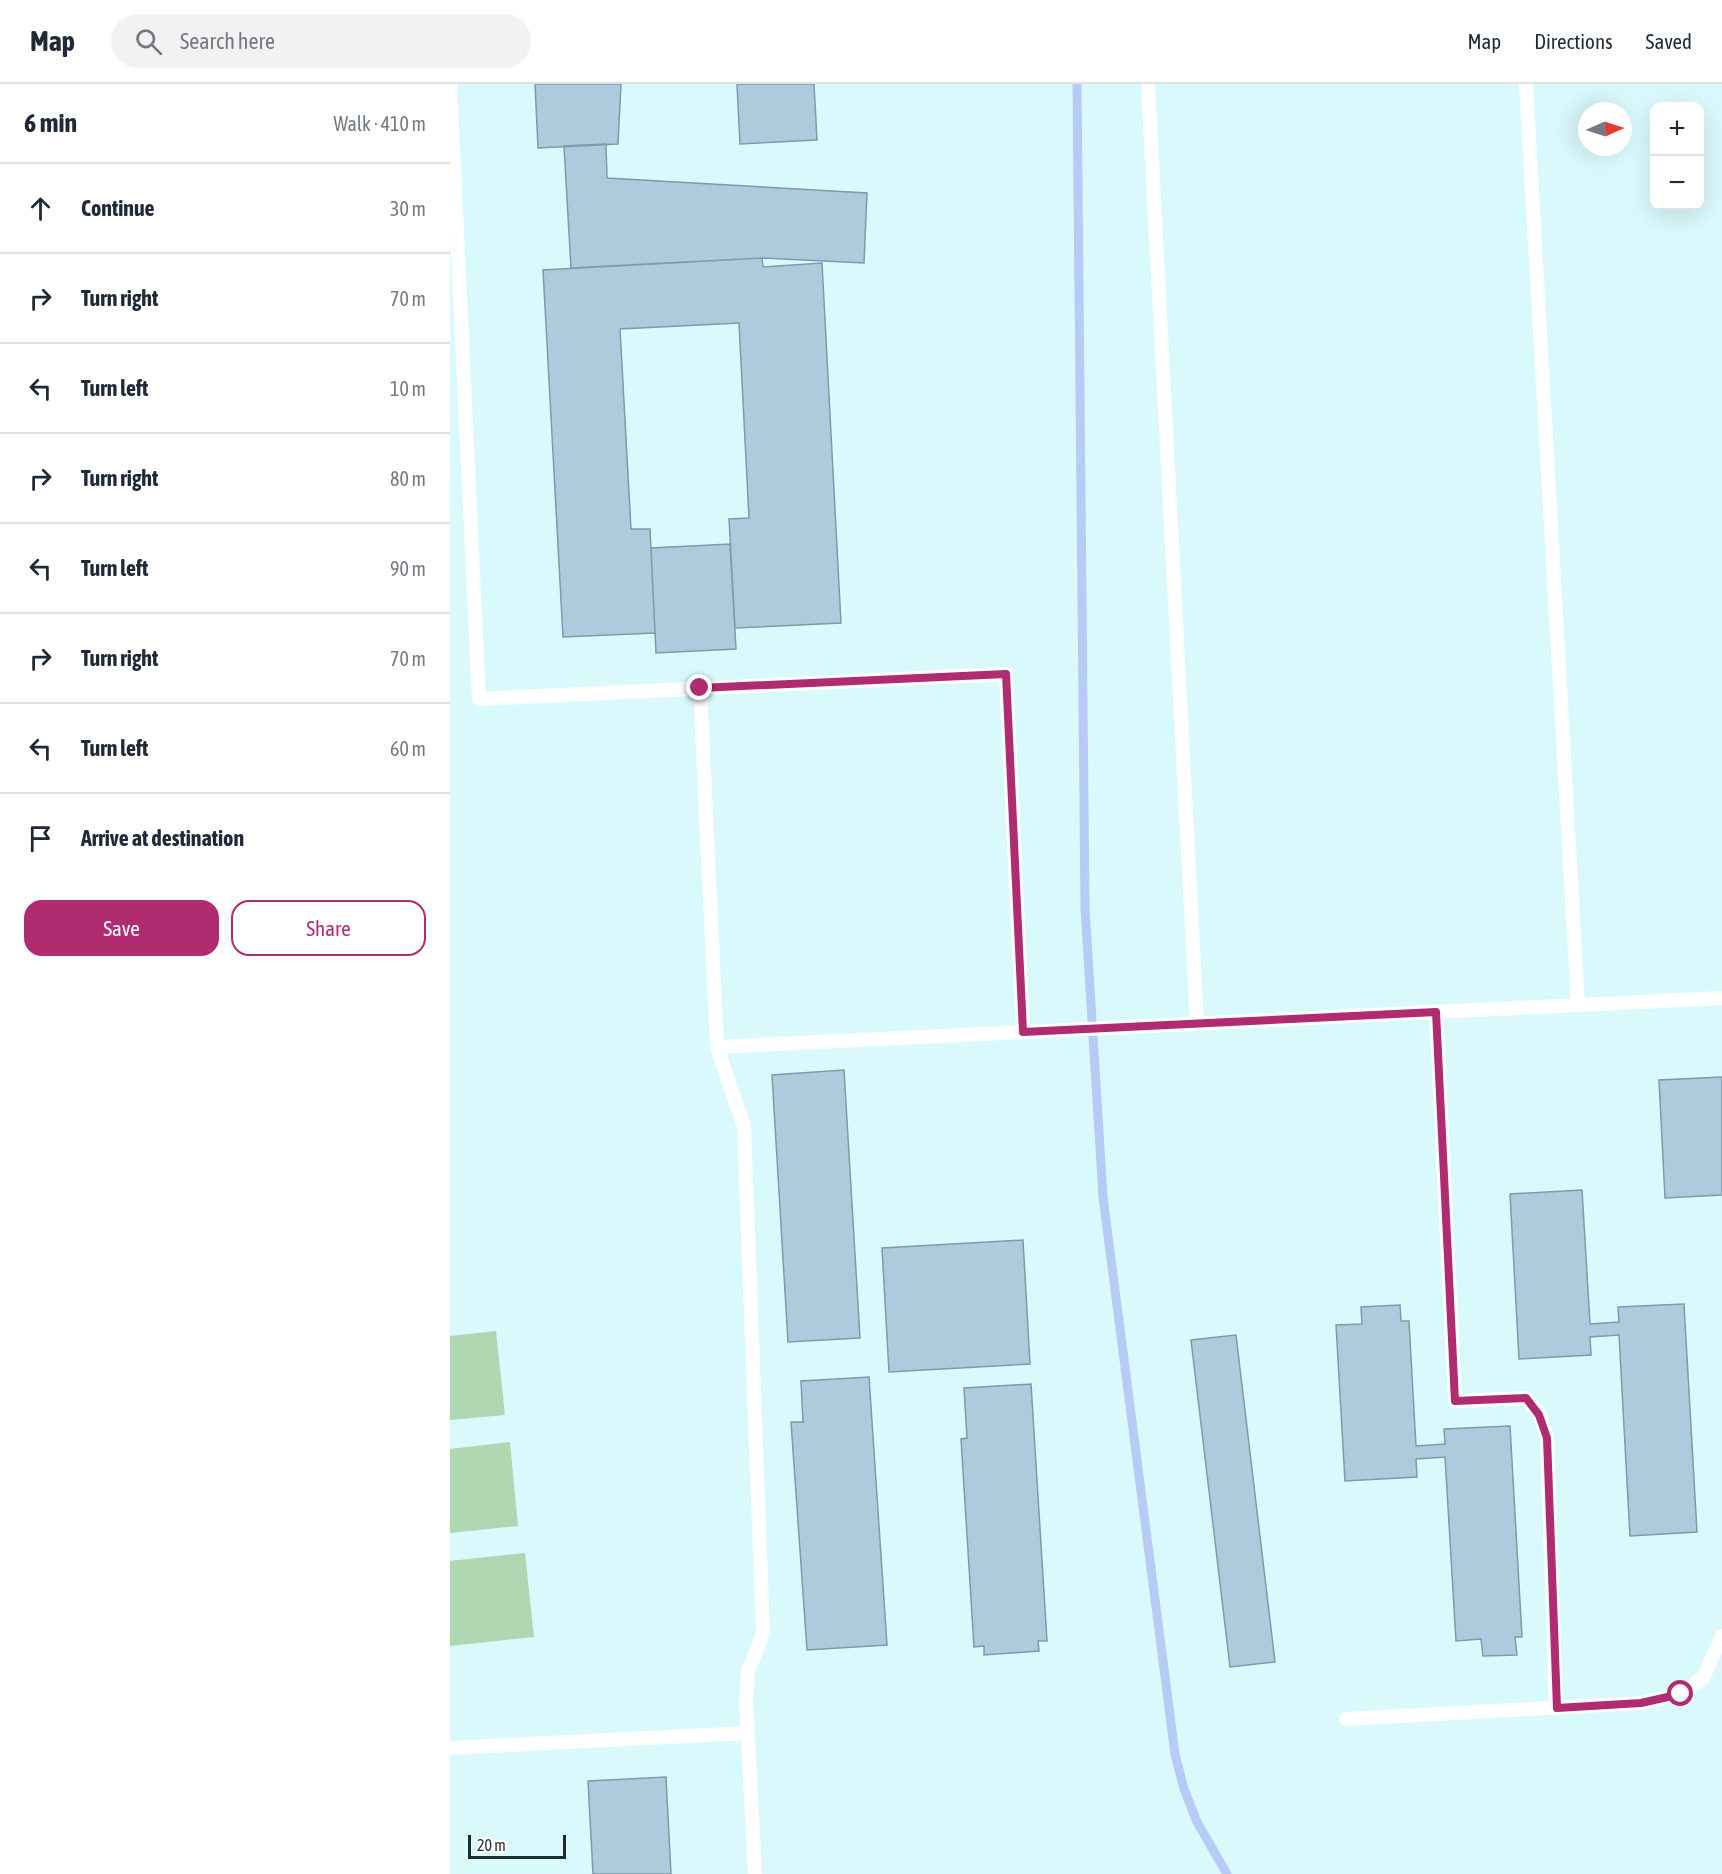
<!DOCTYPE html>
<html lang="en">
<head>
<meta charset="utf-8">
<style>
	body { margin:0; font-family:"Asap Condensed",sans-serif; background:#f2f2f3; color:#1f2937 }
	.controls { position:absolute; right:18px; top:18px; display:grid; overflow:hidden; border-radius:12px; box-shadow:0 6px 24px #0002 }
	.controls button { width:54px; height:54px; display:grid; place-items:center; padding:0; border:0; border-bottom:2px solid #e0e1e3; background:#fff; color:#1f2937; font:30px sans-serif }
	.compass { position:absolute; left:1128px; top:18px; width:54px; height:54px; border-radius:50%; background:#fff; box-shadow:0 6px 24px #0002; rotate:87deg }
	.scale { position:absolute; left:18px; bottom:15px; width:98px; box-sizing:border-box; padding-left:6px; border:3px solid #1d2c2e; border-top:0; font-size:16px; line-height:21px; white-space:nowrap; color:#1d2c2e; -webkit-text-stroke:4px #fff; paint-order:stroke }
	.stop { position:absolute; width:18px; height:18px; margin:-14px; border:4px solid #b12b70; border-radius:50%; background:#fff }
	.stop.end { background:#b12b70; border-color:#fff; box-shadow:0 2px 6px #0008 }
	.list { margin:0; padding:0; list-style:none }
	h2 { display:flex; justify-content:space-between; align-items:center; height:78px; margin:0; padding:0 24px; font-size:26px }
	h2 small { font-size:20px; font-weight:400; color:#747a83 }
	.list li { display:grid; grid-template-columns:39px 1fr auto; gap:18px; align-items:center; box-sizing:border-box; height:90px; padding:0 24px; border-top:2px solid #e0e1e3 }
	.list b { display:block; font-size:22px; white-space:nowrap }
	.list em { font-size:20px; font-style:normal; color:#747a83 }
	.actions { display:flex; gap:12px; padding:18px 24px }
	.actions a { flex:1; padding:14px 0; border:2px solid #b12b70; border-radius:18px; text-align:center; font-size:21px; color:#b12b70 }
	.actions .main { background:#b12b70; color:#fff }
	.icon { flex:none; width:33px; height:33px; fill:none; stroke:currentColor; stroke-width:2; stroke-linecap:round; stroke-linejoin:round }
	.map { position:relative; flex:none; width:1272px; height:1790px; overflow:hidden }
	header { display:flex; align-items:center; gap:36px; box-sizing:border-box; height:84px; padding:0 30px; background:#fff; border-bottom:2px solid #e0e1e3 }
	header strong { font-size:28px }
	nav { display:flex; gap:33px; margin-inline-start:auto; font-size:21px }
	.search { width:420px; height:54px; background:#f2f2f3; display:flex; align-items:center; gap:15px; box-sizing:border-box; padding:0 21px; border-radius:33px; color:#747a83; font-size:22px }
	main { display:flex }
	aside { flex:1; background:#fff }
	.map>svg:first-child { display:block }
	.green { fill:#afd7b1 }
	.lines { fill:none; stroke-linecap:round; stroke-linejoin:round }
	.stream { stroke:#b7cbf6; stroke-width:9 }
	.building { fill:#adcbdd; stroke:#7e9aab; stroke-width:1.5 }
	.lane { stroke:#fff; stroke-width:14 }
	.route { stroke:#b12b70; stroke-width:8 }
</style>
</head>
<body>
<header>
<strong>Map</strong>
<div class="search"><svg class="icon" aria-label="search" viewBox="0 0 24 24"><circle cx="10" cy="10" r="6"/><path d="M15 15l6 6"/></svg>Search here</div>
<nav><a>Map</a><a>Directions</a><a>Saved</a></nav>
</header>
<main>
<aside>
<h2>6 min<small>Walk · 410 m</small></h2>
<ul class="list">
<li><svg class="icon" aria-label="ahead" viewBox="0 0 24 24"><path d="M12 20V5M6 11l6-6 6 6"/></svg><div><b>Continue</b></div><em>30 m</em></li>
<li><svg class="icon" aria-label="right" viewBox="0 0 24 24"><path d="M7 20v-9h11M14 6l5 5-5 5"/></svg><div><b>Turn right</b></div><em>70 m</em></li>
<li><svg class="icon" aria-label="left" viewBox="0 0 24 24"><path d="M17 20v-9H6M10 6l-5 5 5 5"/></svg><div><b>Turn left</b></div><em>10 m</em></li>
<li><svg class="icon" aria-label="right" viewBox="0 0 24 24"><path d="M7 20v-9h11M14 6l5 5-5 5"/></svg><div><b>Turn right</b></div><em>80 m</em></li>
<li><svg class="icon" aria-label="left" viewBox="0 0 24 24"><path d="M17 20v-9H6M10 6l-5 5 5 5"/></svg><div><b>Turn left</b></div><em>90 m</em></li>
<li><svg class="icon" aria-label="right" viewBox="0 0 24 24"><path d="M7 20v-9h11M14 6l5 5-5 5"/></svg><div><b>Turn right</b></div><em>70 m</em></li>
<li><svg class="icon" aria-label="left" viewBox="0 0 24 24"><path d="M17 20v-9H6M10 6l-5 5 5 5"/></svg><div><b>Turn left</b></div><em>60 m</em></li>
<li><svg class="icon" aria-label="arrive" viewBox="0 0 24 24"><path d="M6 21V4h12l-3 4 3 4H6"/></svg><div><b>Arrive at destination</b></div></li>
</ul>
<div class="actions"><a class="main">Save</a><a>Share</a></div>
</aside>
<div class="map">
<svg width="1272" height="1790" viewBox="0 0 1272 1790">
	<rect width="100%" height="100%" fill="#daf9fd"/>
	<!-- green -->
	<path class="green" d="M46 1247 55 1331 0 1336V1252Z
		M60 1358 68 1442 0 1449V1365Z
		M75 1469 84 1553 0 1562V1477Z"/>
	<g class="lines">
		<!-- stream -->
		<path class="stream" d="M627 0 635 824 653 1113 725 1670 734 1705 747 1738 777 1790"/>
	</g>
	<!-- building -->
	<path class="building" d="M85 0H171L168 60 88 64Z
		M287 0H364L367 56 290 60Z
		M156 60 157 94 417 109 414 179 312 174 121 184 114 62Z
		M312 174 313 183 372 179 391 539 285 544 279 435 299 434 289 239 170 245 181 445H200L205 549 113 553 93 186Z
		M280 460 286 565 206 569 201 464Z
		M394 986 410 1254 338 1258 322 991Z
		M1272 993V1111L1215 1114 1209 996Z
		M1132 1106 1140 1240 1169 1238 1168 1223 1234 1220 1247 1448 1180 1452 1169 1251 1140 1253 1141 1271 1069 1275 1060 1110Z
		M573 1156 580 1280 439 1288 432 1164Z
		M950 1221 951 1237H959L966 1362 995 1360 994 1345 1060 1342 1072 1553H1065L1067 1571 1033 1572 1031 1555 1006 1557 995 1373 966 1375 967 1393 895 1397 886 1241 912 1240 911 1223Z
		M786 1251 825 1578 780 1583 741 1256Z
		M419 1293 437 1561 357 1566 341 1338H353L351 1297Z
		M581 1300 597 1557H588L589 1567 534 1571V1562L524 1563 511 1355 517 1354 514 1304Z
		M216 1693 221 1790H143L138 1697Z"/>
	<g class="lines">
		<!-- lane -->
		<path class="lane" d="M698 0 747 940
			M1076 0 1128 921
			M0 1 29 615 556 590 573 948
			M250 604 267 963 294 1043 313 1549 298 1588 296 1617 305 1790
			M986 928 1005 1317 1076 1314 1090 1331 1097 1354 1106 1624
			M267 963 1272 914
			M896 1635 1191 1619 1231 1610 1253 1594 1272 1552
			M0 1664 298 1649"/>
	</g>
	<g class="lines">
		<!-- route -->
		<path class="route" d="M250 604 556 590 573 948 986 928 1005 1317 1076 1314 1089 1331 1097 1354 1107 1624 1191 1619 1231 1610"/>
	</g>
</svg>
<div class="controls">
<button>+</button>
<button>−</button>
</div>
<svg class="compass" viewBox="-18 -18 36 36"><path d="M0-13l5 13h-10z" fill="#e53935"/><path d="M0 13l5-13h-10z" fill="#747a83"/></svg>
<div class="scale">20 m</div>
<div class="stop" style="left:1231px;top:1610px"></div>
<div class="stop end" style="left:250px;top:604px"></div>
</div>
</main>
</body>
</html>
